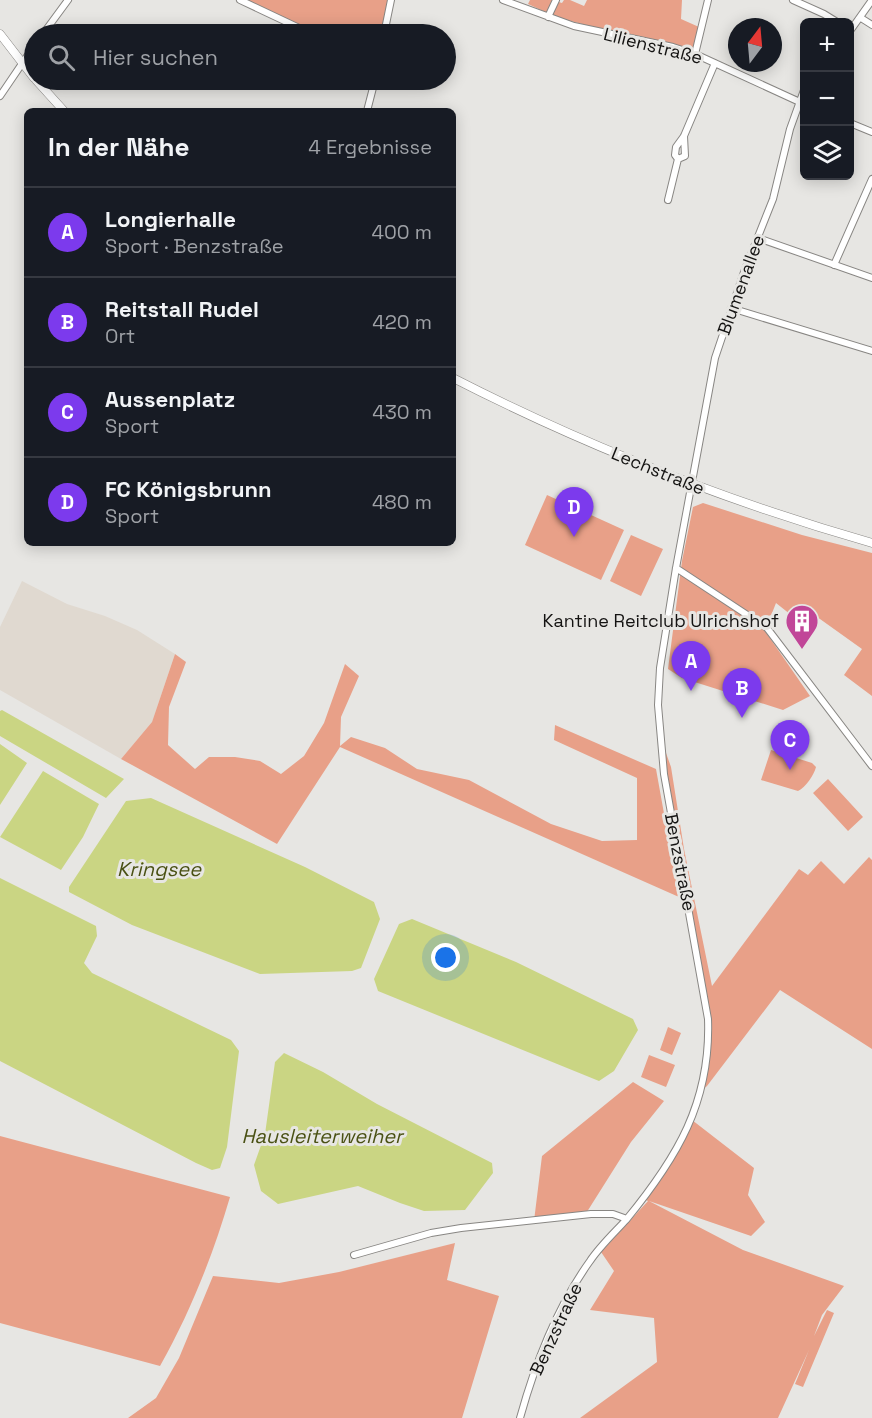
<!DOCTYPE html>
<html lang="de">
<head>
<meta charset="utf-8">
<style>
	body { margin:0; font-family:"Space Grotesk",sans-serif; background:#242831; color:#f1f3f6 }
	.controls { position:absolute; right:18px; top:18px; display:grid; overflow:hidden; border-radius:9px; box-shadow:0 3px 15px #0003 }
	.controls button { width:54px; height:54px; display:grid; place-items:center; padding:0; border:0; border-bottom:2px solid #363941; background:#171b24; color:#f1f3f6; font:30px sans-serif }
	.compass { position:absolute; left:728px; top:18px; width:54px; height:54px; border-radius:50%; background:#171b24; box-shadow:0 3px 15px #0003; rotate:16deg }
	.you { position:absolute; left:446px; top:958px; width:21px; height:21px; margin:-15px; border:4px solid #fff; border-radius:50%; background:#1a73e8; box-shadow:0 0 0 9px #1a73e833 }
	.badge { display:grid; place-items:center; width:39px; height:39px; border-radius:50%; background:#7c3aed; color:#fff; font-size:20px; font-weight:700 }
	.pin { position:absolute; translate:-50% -50px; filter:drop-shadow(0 2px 3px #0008) }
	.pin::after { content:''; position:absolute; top:32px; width:21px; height:18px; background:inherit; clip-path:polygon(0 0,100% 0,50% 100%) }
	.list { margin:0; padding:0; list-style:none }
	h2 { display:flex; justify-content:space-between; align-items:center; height:78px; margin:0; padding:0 24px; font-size:26px }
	h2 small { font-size:20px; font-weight:400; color:#9ea1a6 }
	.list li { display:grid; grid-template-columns:39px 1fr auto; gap:18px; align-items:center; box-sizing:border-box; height:90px; padding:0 24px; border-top:2px solid #363941 }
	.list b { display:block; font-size:22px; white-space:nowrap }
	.list p { margin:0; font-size:20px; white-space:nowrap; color:#9ea1a6 }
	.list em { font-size:20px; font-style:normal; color:#9ea1a6 }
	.icon { flex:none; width:33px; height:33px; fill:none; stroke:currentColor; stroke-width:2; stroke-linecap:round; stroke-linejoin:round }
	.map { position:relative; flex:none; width:872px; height:1418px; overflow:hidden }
	.search { position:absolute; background:#171b24; box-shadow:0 3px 15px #0003; left:24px; top:24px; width:432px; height:66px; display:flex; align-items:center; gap:15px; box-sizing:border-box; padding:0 21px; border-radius:33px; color:#9ea1a6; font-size:22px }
	.panel { position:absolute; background:#171b24; box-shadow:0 3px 15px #0003; left:24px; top:108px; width:432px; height:438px; border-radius:9px }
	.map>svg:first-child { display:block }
	.built { fill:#e0d9d0 }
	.green { fill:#e8a088 }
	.water { fill:#cad583 }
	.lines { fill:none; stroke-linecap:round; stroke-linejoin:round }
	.minor-casing { stroke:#888683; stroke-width:8 }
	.major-casing { stroke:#888683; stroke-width:9 }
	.minor { stroke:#fff; stroke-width:6 }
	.major { stroke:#fff; stroke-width:8 }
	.labels { text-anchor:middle; stroke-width:6; stroke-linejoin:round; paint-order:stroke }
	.street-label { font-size:18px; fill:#141312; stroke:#e7e6e3 }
	.poi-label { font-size:18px; fill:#141312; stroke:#e7e6e3; text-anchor:end }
	.water-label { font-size:20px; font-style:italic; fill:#4a5114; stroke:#e7e6e3 }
</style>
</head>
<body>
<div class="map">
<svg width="872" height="1418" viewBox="0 0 872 1418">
	<rect width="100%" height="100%" fill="#e7e6e3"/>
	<!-- built -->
	<path class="built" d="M22 581 67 604 105 616 137 630 175 654 152 722 121 759 0 690V627Z"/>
	<!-- green -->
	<path class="green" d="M245 0H391L383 34H316Z
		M530 0H552L562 3 564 0H570L584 6 587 0H682L681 19 699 27 693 54 556 17 528 4Z
		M547 495 624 530 601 580 525 545Z
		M703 503 802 535 872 553V696L844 675 862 649 813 614 805 626 776 603 765 631 810 696 783 710 682 678 668 669 682 561 693 507Z
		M631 535 663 549 641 596 610 581Z
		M175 654 186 662 169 707 168 745 195 769 209 757H235L260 761 281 774 304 756 324 723 345 664 359 676 341 717 340 746 351 737 385 748 417 769 469 780 551 824 602 841 637 840V778L554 740 555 725 656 769 679 897 340 747 277 844 121 759 152 722Z
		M771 750 812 763 816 767C814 775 806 787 798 791L761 780Z
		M662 753H666L671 767 684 849 712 986 799 869 808 875 821 861 844 884 869 857 872 860V1049L780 990 707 1086 701 1091 709 1041Z
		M828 779 863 817 848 831 813 793Z
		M668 1027 681 1033 672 1055 660 1050Z
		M649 1055 675 1065 666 1087 641 1077Z
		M633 1082 664 1101 631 1142 585 1215 534 1221 542 1156Z
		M692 1120 754 1168 748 1195 765 1222 751 1236 649 1201 743 1250 844 1286 822 1315 814 1336 827 1310 834 1313 803 1387 795 1384 809 1350 778 1418H580L657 1362 654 1318 590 1310 614 1271 601 1252 648 1201 642 1198Z
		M0 1136 230 1197C213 1255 190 1313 160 1366L0 1323Z
		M455 1243 447 1280 499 1296 462 1418H128L156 1398 179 1358 213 1276 279 1283 339 1272Z"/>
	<!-- water -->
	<path class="water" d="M2 710 124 779 106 798 0 736V711Z
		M0 744 27 763 0 805Z
		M43 771 99 804 83 837 61 870 0 837Z
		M151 798 305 867 374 902 380 919 361 968 352 971 260 974 132 925 69 892V887L126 801Z
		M0 878 96 926 97 936 84 963 92 973 231 1040 239 1051 227 1147 220 1168 212 1170 196 1163 0 1061Z
		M412 919 516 962 633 1019 638 1030 614 1071 599 1081 378 991 374 979 399 924Z
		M284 1053 323 1072 377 1104 492 1163 493 1173 465 1210 424 1211 400 1203 358 1186 278 1204 261 1191 254 1165 265 1134 275 1062Z"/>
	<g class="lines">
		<defs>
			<path id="minor" d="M240 0 312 34
				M503 0 574 26 673 47 695 54 804 104
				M793 0 824 14 837 22
				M548 17 556 0
				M861 18 872 25
				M850 31 872 0
				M43 34 68 0
				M384 34 391 0
				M695 54 708 0
				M0 96 34 46
				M367 111 375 80
				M850 123 872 132
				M684 136 685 156 678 159 675 155 676 147 684 136 715 63
				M668 200 678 159
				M758 238 872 278
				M834 265 872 179
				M731 308 872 351
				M676 568 767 628 872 766
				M354 1255 431 1233 461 1228 591 1214H613L627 1219
				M520 1418C535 1364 557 1307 590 1261 600 1246 614 1233 626 1220 677 1158 711 1102 708 1019L664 774 658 705 660 668 676 568 715 358 744 272 773 199 790 129 804 90"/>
			<path id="major" d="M0 34 34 78
				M36 80 64 111
				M453 378C588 447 726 501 872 543"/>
		</defs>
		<!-- minor casing -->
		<use href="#minor" class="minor-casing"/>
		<!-- major casing -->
		<use href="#major" class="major-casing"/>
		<!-- minor -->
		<use href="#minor" class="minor"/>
		<!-- major -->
		<use href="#major" class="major"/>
	</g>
	<!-- icons -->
	<defs>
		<symbol id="building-pin" viewBox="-11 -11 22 30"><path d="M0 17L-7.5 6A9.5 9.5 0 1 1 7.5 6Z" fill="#c14698" stroke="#e7e6e3"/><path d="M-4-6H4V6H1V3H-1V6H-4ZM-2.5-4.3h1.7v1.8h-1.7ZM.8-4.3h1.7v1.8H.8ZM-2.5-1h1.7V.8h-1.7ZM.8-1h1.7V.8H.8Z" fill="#fff"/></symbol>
	</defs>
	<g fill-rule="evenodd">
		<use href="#building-pin" x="783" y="602" width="38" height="52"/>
	</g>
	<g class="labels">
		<!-- street labels -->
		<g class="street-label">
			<text transform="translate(653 46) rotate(14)" y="6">Lilienstraße</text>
			<text transform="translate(741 285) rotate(-70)" y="6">Blumenallee</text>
			<text transform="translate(658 471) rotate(22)" y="6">Lechstraße</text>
			<text transform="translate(680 862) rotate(79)" y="6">Benzstraße</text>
			<text transform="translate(556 1329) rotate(-65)" y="6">Benzstraße</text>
		</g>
		<!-- poi labels -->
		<g class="poi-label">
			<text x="779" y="627">Kantine Reitclub Ulrichshof</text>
		</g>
		<!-- water labels -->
		<g class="water-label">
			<text x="159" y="876">Kringsee</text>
			<text x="322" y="1143">Hausleiterweiher</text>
		</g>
	</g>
</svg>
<div class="controls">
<button>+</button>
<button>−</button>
<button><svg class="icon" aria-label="layers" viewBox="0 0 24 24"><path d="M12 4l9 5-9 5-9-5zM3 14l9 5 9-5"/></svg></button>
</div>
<svg class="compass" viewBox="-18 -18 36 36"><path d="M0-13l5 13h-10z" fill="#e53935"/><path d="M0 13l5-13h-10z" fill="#9ea1a6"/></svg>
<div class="you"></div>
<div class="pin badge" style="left:691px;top:691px">A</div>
<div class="pin badge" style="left:742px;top:718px">B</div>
<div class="pin badge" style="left:790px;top:770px">C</div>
<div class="pin badge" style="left:574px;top:537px">D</div>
<div class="search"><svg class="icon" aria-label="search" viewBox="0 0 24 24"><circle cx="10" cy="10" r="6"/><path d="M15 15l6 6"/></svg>Hier suchen</div>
<section class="panel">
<h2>In der Nähe<small>4 Ergebnisse</small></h2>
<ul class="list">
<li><span class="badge">A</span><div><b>Longierhalle</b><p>Sport · Benzstraße</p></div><em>400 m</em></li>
<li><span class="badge">B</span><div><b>Reitstall Rudel</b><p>Ort</p></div><em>420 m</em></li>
<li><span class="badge">C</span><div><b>Aussenplatz</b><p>Sport</p></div><em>430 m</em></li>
<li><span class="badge">D</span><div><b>FC Königsbrunn</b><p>Sport</p></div><em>480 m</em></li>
</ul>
</section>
</div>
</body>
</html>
